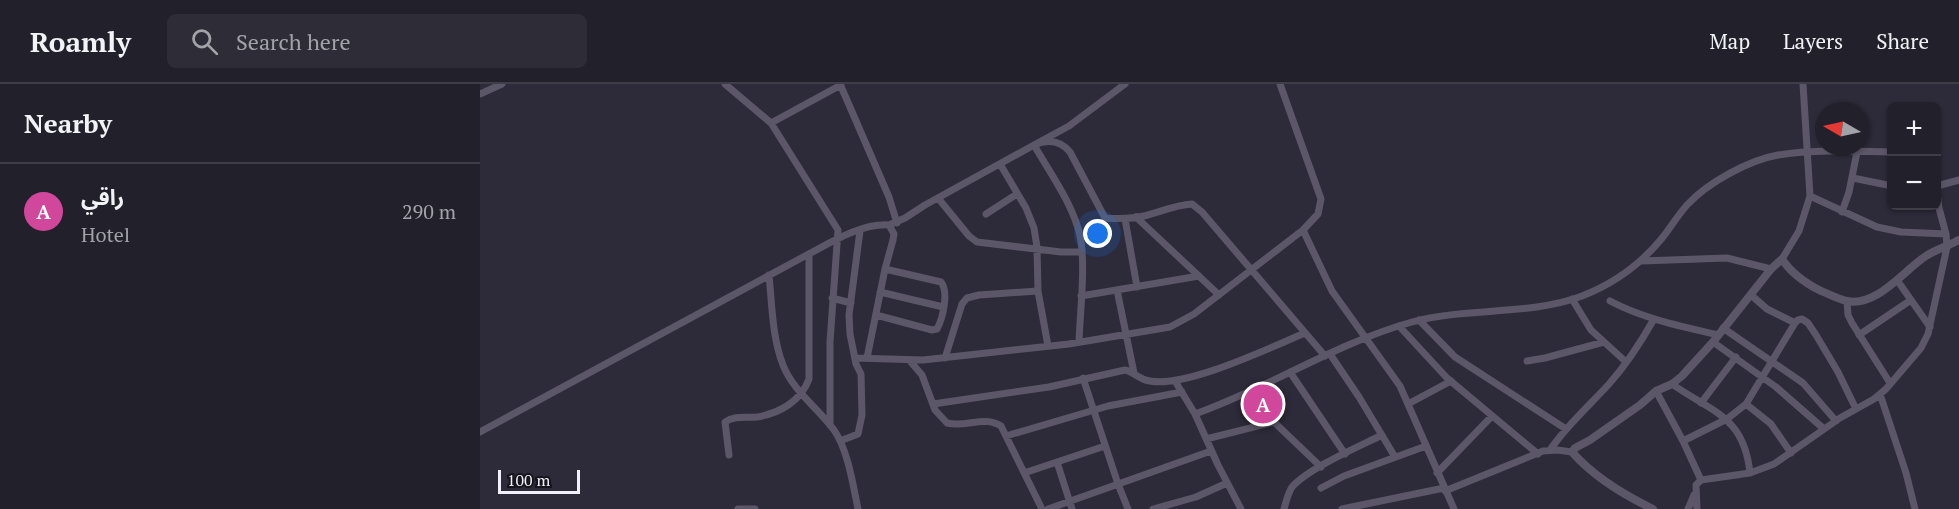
<!DOCTYPE html>
<html lang="en">
<head>
<meta charset="utf-8">
<style>
	body { margin:0; font-family:"PT Serif","Noto Sans Arabic",serif; background:#2e2d37; color:#f1f3f6 }
	.controls { position:absolute; right:18px; top:18px; display:grid; overflow:hidden; border-radius:9px; box-shadow:0 2px 4px #0004 }
	.controls button { width:54px; height:54px; display:grid; place-items:center; padding:0; border:0; border-bottom:2px solid #3f3e47; background:#22202b; color:#f1f3f6; font:30px sans-serif }
	.compass { position:absolute; left:1335px; top:18px; width:54px; height:54px; border-radius:50%; background:#22202b; box-shadow:0 2px 4px #0004; rotate:279deg }
	.scale { position:absolute; left:18px; bottom:15px; width:82px; box-sizing:border-box; padding-left:6px; border:3px solid #f2f0fa; border-top:0; font-size:16px; line-height:21px; white-space:nowrap; color:#f2f0fa; -webkit-text-stroke:4px #15141b; paint-order:stroke }
	.you { position:absolute; left:618px; top:150px; width:21px; height:21px; margin:-15px; border:4px solid #fff; border-radius:50%; background:#1a73e8; box-shadow:0 0 0 9px #1a73e833 }
	.badge { display:grid; place-items:center; width:39px; height:39px; border-radius:50%; background:#eea73d; color:#fff; font-size:20px; font-weight:700 }
	.pin { position:absolute; translate:-50% -50%; border:3px solid #fff; box-shadow:0 2px 6px #0006 }
	.list { margin:0; padding:0; list-style:none }
	h2 { display:flex; justify-content:space-between; align-items:center; height:78px; margin:0; padding:0 24px; font-size:26px }
	h2 small { font-size:20px; font-weight:400; color:#a2a3a9 }
	.list li { display:grid; grid-template-columns:39px 1fr auto; gap:18px; align-items:center; box-sizing:border-box; height:96px; padding:0 24px; border-top:2px solid #3f3e47 }
	.list b { display:block; font-size:22px; white-space:nowrap }
	.list p { margin:0; font-size:20px; white-space:nowrap; color:#a2a3a9 }
	.list em { font-size:20px; font-style:normal; color:#a2a3a9 }
	.icon { flex:none; width:33px; height:33px; fill:none; stroke:currentColor; stroke-width:2; stroke-linecap:round; stroke-linejoin:round }
	.map { position:relative; flex:none; width:1479px; height:425px; overflow:hidden }
	header { display:flex; align-items:center; gap:36px; box-sizing:border-box; height:84px; padding:0 30px; background:#22202b; border-bottom:2px solid #3f3e47 }
	header strong { font-size:28px }
	nav { display:flex; gap:33px; margin-inline-start:auto; font-size:21px }
	.search { width:420px; height:54px; background:#2e2d37; display:flex; align-items:center; gap:15px; box-sizing:border-box; padding:0 21px; border-radius:9px; color:#a2a3a9; font-size:22px }
	main { display:flex }
	aside { flex:1; background:#22202b }
	.map>svg:first-child { display:block }
	.lines { fill:none; stroke-linecap:round; stroke-linejoin:round }
	.minor { stroke:#5b5768; stroke-width:7 }
	.tertiary { stroke:#5b5768; stroke-width:8 }
</style>
</head>
<body>
<header>
<strong>Roamly</strong>
<div class="search"><svg class="icon" aria-label="search" viewBox="0 0 24 24"><circle cx="10" cy="10" r="6"/><path d="M15 15l6 6"/></svg>Search here</div>
<nav><a>Map</a><a>Layers</a><a>Share</a></nav>
</header>
<main>
<aside>
<h2>Nearby<small></small></h2>
<ul class="list">
<li><span class="badge" style="background:#d1479c">A</span><div><b>راقي</b><p>Hotel</p></div><em>290 m</em></li>
</ul>
</aside>
<div class="map">
<svg width="1479" height="425" viewBox="0 0 1479 425">
	<rect width="100%" height="100%" fill="#2d2a39"/>
	<g class="lines">
		<!-- minor -->
		<path class="minor" d="M245 0 291 39 358 146 350 258V341
			M360 0 409 113 417 139
			M0 10 22 0
			M291 39 361 1
			M520 80 546 124 554 144 557 163 558 207 568 262
			M1373 94 1412 102
			M1456 102 1459 124 1466 150
			M1457 102 1479 96
			M458 114 489 152 497 158 581 168H601
			M1362 128 1369 108 1377 68
			M506 130 537 110
			M656 133 739 211
			M645 135 657 203
			M409 141 425 134 445 121 554 61C568 55 580 56 590 68L625 134C638 135 651 135 664 132 680 128 695 121 712 120L722 128 845 272
			M823 146 852 207 920 302 974 425
			M1302 175 1319 147 1330 112 1323 0
			M1161 177 1247 174 1291 185
			M289 191C292 220 292 253 303 281 313 307 338 324 354 346 368 366 373 401 378 425
			M1417 196 1450 243
			M637 206 654 289
			M400 208 463 223
			M1271 211 1287 225 1315 239
			M601 212 719 192
			M352 214 371 219
			M1092 215 1111 246 1146 278
			M1130 217C1164 235 1201 242 1238 251
			M1367 217 1368 231 1372 239 1410 299
			M396 231 452 246 457 245C463 234 469 208 461 198L405 185
			M939 236 975 273 1086 345
			M919 242 967 294 1058 370
			M1243 244 1323 299 1356 337
			M1379 251 1431 216
			M599 258C600 228 606 180 600 152 593 120 570 89 554 61L589 42 645 0
			M1233 258 1296 303 1344 345
			M850 270 879 313 915 373
			M375 274 443 276 589 260 690 243 714 230 823 146 838 130 841 115 800 0
			M465 274 482 220 487 214 499 211 558 207
			M430 277 442 291 455 326 467 339C486 344 504 331 521 342L562 425
			M1047 277 1065 274 1124 258
			M810 288 865 370
			M603 294 638 400 648 425
			M695 297 715 330 738 381 761 425
			M1192 300C1233 329 1264 332 1270 389
			M774 305 794 338 841 383
			M1176 307 1203 357 1247 335 1266 320 1315 239 1318 236 1322 235 1328 239 1336 251 1358 288 1376 325
			M1400 310 1426 389 1435 425
			M1221 319 1256 273
			M453 320 569 303 645 286C654 288 660 296 670 297 706 304 789 264 825 249
			M928 320 971 297
			M1266 320 1291 340 1311 369
			M715 330C789 304 856 259 932 238 987 223 1049 232 1102 212 1133 200 1162 179 1183 153 1191 143 1198 131 1207 121 1227 99 1269 76 1298 71 1332 65 1377 67 1412 68
			M0 348 325 172C350 159 381 139 409 141L414 150 413 156 405 185 387 274
			M526 352 628 322 702 308
			M726 355 794 338
			M360 357 378 350 382 331 381 290 376 280 370 250 369 231 380 147
			M1203 357 1221 396
			M1070 366C1086 342 1109 322 1129 300 1146 281 1161 258 1174 235
			M249 371 245 338C255 331 266 334 277 333 300 329 321 317 329 295V170
			M577 378 592 425
			M544 389 625 362
			M957 389 1012 332
			M841 404 864 392 946 362
			M965 407 1063 367 1077 366 1092 368
			M258 425H275
			M568 425 731 367
			M673 425 716 413 747 399
			M804 425C806 418 808 409 812 403 829 384 878 363 902 351
			M862 425 964 404
			M1208 425 1214 411
			M1217 425 1216 401 1221 396 1270 389 1294 380 1360 334 1394 315 1406 305 1441 264 1448 250 1467 163 1466 150 1421 148 1397 143 1330 112"/>
		<!-- tertiary -->
		<path class="tertiary" d="M1173 425C1144 411 1113 392 1092 368L1095 364 1110 356 1160 321 1176 307 1192 300 1202 292 1233 258 1291 185 1302 175C1311 189 1325 199 1341 207 1349 210 1358 215 1367 217 1397 223 1423 187 1446 172 1455 166 1468 162 1479 156"/>
	</g>
</svg>
<div class="controls">
<button>+</button>
<button>−</button>
</div>
<svg class="compass" viewBox="-18 -18 36 36"><path d="M0-13l5 13h-10z" fill="#e53935"/><path d="M0 13l5-13h-10z" fill="#a2a3a9"/></svg>
<div class="scale">100 m</div>
<div class="you"></div>
<div class="pin badge" style="left:783px;top:320px;background:#d1479c">A</div>
</div>
</main>
</body>
</html>
